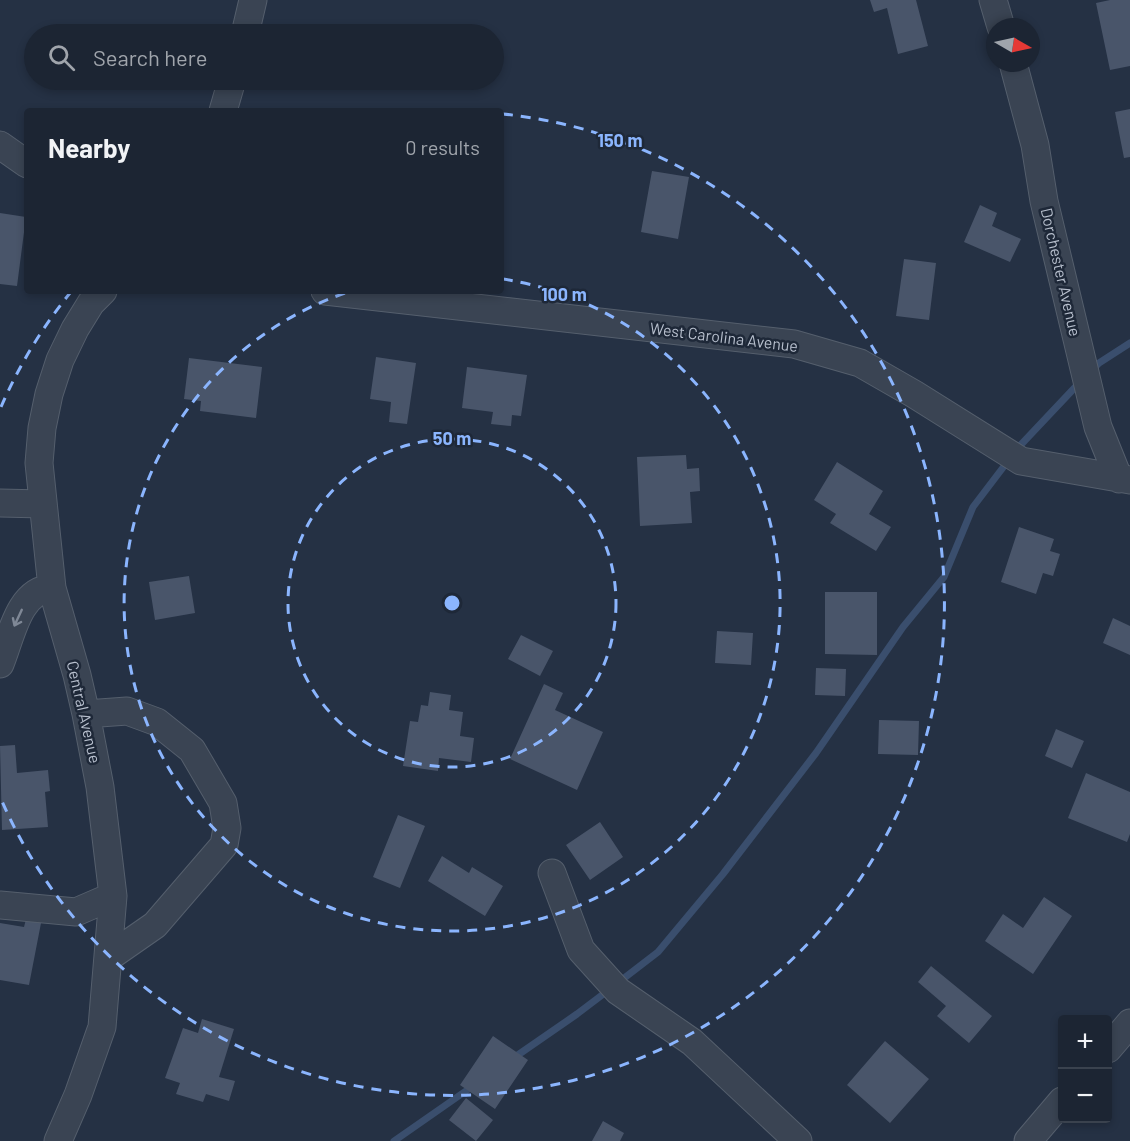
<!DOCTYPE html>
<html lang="en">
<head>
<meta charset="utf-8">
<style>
	body { margin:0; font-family:Barlow,sans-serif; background:#29313f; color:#f1f3f6 }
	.controls { position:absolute; right:18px; bottom:18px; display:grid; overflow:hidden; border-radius:6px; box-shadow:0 3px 9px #0003 }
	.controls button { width:54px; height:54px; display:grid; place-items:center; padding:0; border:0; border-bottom:2px solid #3a424e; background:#1c2533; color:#f1f3f6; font:30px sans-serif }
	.compass { position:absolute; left:986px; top:18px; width:54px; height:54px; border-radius:50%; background:#1c2533; box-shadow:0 3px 9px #0003; rotate:99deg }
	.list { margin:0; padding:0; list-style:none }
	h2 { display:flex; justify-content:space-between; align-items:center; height:78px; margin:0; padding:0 24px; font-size:26px }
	h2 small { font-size:20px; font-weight:400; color:#a0a5ac }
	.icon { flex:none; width:33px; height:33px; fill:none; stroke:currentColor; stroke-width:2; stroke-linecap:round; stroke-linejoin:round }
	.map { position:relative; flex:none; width:1130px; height:1141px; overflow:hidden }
	.search { position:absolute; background:#1c2533; box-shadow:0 3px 9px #0003; left:24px; top:24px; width:480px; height:66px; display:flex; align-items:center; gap:15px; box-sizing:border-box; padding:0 21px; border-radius:33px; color:#a0a5ac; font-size:22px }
	.panel { position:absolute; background:#1c2533; box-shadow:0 3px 9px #0003; left:24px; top:108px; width:480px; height:186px; border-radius:6px }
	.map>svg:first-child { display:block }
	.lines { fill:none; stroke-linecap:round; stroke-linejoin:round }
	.stream { stroke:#3a4e6d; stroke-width:7 }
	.building { fill:#49556a }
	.minor-casing { stroke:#555f6d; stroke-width:29 }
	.minor { stroke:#3a4453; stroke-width:27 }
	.oneway { stroke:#7f8896 }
	.ring { fill:none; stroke:#8bb5fe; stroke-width:3; stroke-dasharray:10 8 }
	.labels { text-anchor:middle; stroke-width:5; stroke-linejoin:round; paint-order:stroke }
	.street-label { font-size:16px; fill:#b7bfcd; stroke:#1e2838 }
	.centre { fill:#8bb5fe; stroke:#1e2838; stroke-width:3 }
	.ring-label { font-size:18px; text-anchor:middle; font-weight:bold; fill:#8bb5fe; stroke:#1e2838; stroke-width:5; stroke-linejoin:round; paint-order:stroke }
</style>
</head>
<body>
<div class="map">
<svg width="1130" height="1141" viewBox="0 0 1130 1141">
	<rect width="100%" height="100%" fill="#253144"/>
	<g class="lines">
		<!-- stream -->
		<path class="stream" d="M1091 371 1099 363 1130 343
			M1014 452 1081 381
			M619 982 658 952 723 874 816 753 903 627 944 577 973 507 1008 461
			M512 1059 577 1014 610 989
			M394 1141 473 1086"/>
	</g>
	<!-- building -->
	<path class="building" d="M870 0H916L928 46 898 54 887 8 874 12Z
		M1110 0H1130V66L1110 70 1096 3Z
		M67 80H103L102 87 67 84Z
		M1130 109V157L1124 158 1115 112Z
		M652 171 689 177 678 239 641 232Z
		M980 205 997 213 992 226 1021 239 1010 262 964 242Z
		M0 213 26 217 17 286 0 284Z
		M904 259 936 263 929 320 896 316Z
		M376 357 416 363 407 424 389 422 391 402 370 399Z
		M189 358 262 367 256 418 200 411 201 401 184 399Z
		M467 367 527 375 521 416 512 415 511 426 491 424 493 412 462 408Z
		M686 455 687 469 699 468 700 491 690 492 692 523 640 526 637 457Z
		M837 462 883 491 869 514 891 527 876 551 830 523 836 514 814 500Z
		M1019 527 1054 539 1050 551 1060 554 1053 576 1043 573 1036 594 1001 582Z
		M189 576 195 613 155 620 149 582Z
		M825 592H877V655L825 654Z
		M1113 618 1130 626V655L1103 643Z
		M717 631 753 633 751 665 715 663Z
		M521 635 553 651 540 676 508 659Z
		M816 668 846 669 845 696 815 695Z
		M544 684 563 693 555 710 603 732 577 790 510 759Z
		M430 692 451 695 449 710 463 712 460 736 474 738 471 762 439 758 438 771 403 766 410 721 418 722 421 705 428 706Z
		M879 720 919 721 918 755 878 754Z
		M1056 729 1084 741 1072 768 1045 756Z
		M15 745 17 773 48 770 50 791 45 792 48 827 2 830 0 746Z
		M1086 773 1130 792V834L1127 842 1068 818Z
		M398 815 425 826 400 888 373 877Z
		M600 822 623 857 590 880 566 845Z
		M442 856 469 873 472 867 503 886 485 916 428 881Z
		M1044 897 1072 916 1033 974 985 941 1003 914 1023 928Z
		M27 915 42 918 29 985 0 980V923L24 927Z
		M931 966 992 1016 969 1043 937 1016 946 1006 918 982Z
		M202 1019 234 1029 219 1077 235 1081 229 1101 206 1094 203 1102 176 1094 180 1083 165 1078 183 1028 198 1033Z
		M493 1036 528 1060 495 1109 460 1085Z
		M885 1041 929 1079 890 1123 847 1085Z
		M466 1098 493 1120 476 1141 449 1120Z
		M603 1121 624 1133 620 1141H592Z"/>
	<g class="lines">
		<defs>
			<path id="minor" d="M993 0 1001 27
				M245 34 253 0
				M1013 63 1035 145 1044 201 1098 427 1119 479
				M223 111 232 80
				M0 145 27 164
				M325 291 794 344 860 363 914 394 1021 461 1130 480
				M0 503 43 504
				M0 664C11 638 18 590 52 588
				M86 714 127 711 157 722 192 750 223 803 227 828 224 845 155 925 109 957
				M552 873 581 950 618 991 692 1042 798 1141
				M0 905 76 912 113 896
				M1108 1049 1130 1023
				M58 1141 78 1095 102 1027 113 896 100 787 86 714 77 675 52 588 39 463 42 428 49 394 60 360 75 329 91 303 103 291
				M1028 1141 1062 1101"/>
		</defs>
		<!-- minor casing -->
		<use href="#minor" class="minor-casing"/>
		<!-- minor -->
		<use href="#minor" class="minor"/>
	</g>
	<!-- one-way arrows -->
	<defs><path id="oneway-shaft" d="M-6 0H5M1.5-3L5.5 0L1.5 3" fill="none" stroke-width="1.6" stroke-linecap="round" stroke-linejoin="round" transform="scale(1.5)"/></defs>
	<use class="oneway" href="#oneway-shaft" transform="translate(18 618) rotate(115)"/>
	<!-- distance rings -->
	<g class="ring">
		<circle cx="452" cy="603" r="164"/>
		<path d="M503 279A328 328 0 1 1 351 291"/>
		<path d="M1 407A492 492 0 0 1 70 293M503 114A492 492 0 1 1 1 799"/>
	</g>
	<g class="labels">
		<!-- street labels -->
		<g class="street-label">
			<text transform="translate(1061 272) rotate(77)" y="6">Dorchester Avenue</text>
			<text transform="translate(724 337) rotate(7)" y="6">West Carolina Avenue</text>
			<text transform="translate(84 712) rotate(77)" y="6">Central Avenue</text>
		</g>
	</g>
	<circle cx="452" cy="603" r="9" class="centre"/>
	<g class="ring-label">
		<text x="620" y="147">150 m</text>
		<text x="564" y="301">100 m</text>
		<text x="452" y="445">50 m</text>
	</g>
</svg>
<div class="controls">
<button>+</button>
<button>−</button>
</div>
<svg class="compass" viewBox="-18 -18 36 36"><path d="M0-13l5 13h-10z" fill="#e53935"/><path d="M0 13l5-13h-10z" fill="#a0a5ac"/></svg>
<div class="search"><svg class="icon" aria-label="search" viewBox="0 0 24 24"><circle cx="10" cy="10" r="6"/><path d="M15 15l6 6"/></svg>Search here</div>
<section class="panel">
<h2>Nearby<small>0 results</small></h2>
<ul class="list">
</ul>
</section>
</div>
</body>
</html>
